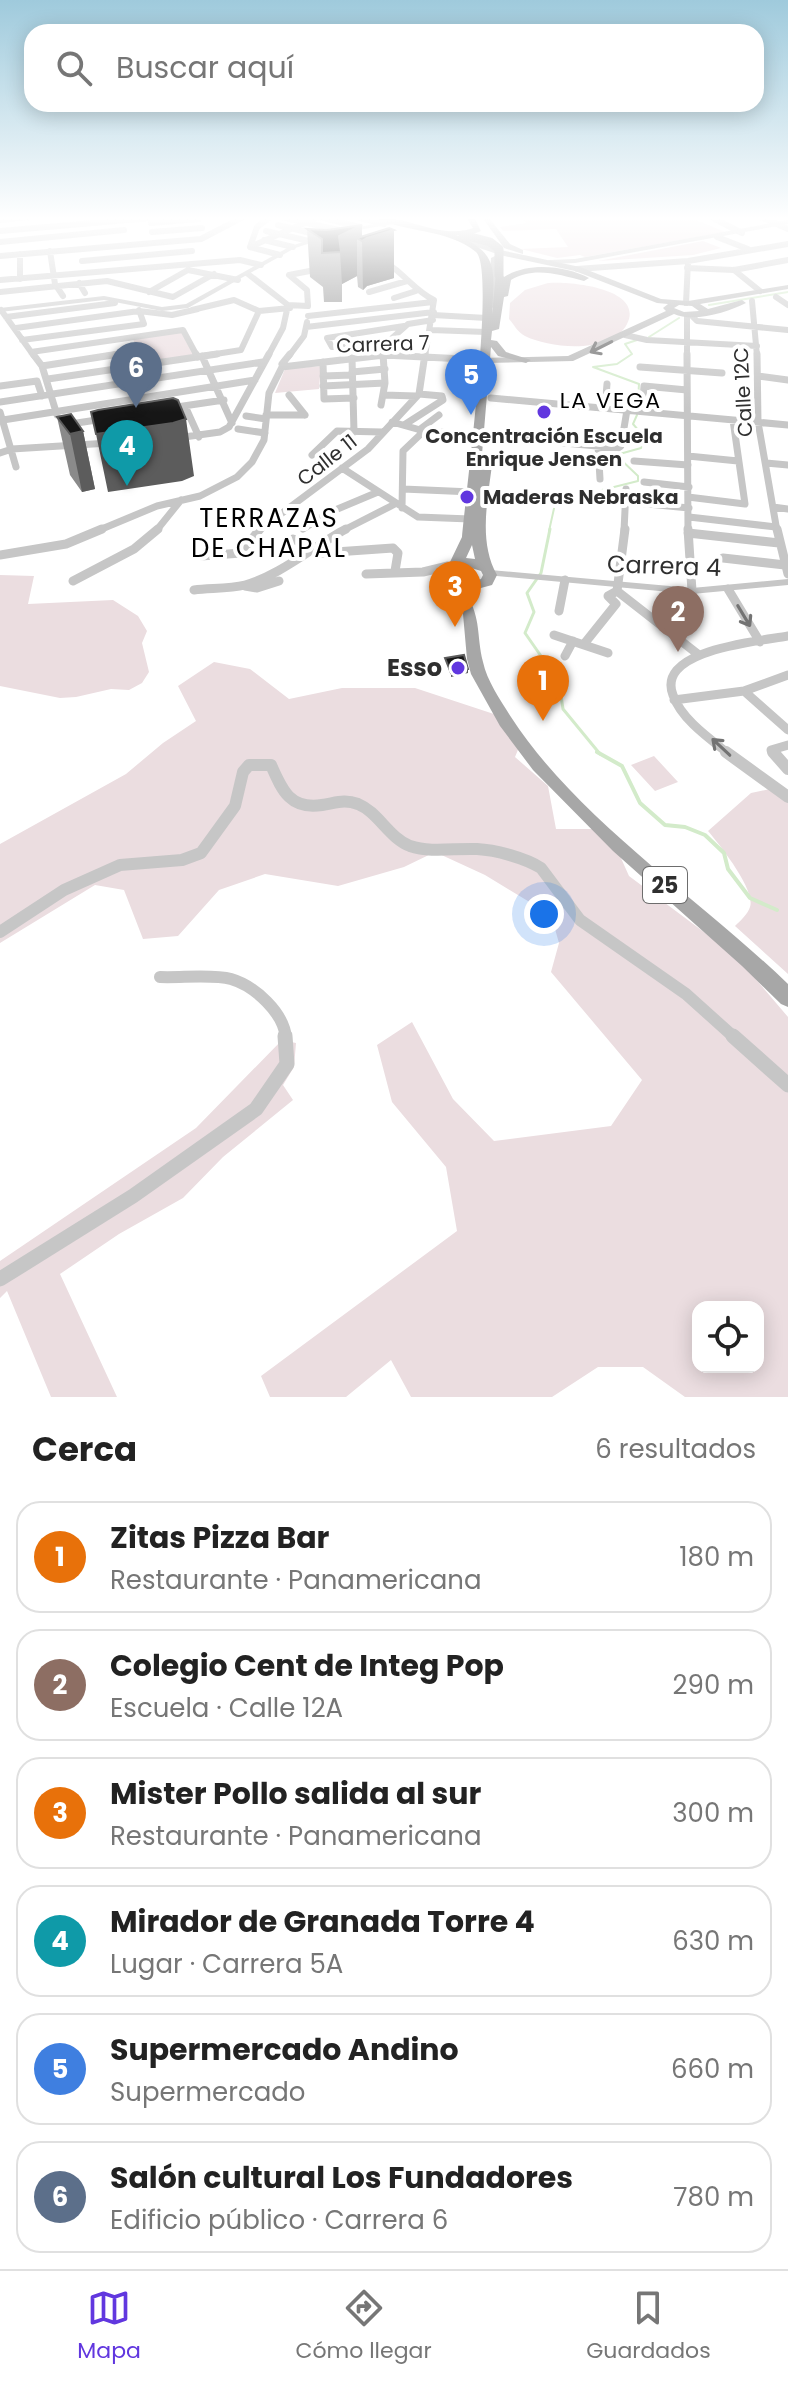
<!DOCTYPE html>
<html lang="es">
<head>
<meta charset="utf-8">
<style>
	body { margin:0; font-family:Poppins,sans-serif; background:#f6f6f6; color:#222 }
	.controls { position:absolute; right:24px; bottom:24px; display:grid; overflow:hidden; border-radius:16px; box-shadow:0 4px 20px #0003 }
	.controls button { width:72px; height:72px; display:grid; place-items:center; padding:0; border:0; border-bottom:2px solid #e0e0e0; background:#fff; color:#222; font:40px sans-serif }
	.you { position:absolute; left:544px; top:914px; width:28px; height:28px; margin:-20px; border:6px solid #fff; border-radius:50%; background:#1a73e8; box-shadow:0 0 0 12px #1a73e833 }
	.badge { display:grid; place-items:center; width:52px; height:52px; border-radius:50%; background:#6137df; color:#fff; font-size:26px; font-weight:700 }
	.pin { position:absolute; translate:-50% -66px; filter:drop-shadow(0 2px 4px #0008) }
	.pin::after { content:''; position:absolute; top:42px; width:28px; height:24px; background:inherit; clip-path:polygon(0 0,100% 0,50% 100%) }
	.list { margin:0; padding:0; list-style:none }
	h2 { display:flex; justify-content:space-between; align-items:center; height:104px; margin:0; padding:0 32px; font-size:34px }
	h2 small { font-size:26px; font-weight:400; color:#767676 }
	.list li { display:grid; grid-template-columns:52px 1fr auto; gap:24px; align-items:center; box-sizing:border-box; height:112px; margin:0 16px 16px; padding:0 16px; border:2px solid #e0e0e0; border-radius:24px }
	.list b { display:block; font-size:30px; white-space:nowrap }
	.list p { margin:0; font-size:26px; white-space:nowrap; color:#767676 }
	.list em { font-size:26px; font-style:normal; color:#767676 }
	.icon { flex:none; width:44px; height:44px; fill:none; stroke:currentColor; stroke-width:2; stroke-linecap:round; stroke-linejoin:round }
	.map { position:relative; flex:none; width:788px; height:1397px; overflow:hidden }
	.search { position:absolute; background:#fff; box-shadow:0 4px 20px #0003; left:24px; right:24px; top:24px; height:88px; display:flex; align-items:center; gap:20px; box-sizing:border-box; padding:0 28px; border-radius:24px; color:#767676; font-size:30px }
	.sheet { height:872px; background:#fff }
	nav { display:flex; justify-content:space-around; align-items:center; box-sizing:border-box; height:112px; border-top:2px solid #e0e0e0; background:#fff; font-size:22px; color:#767676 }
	nav a { display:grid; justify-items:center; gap:4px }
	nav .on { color:#6137df }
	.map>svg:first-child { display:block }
	.green { fill:#ebdde0; fill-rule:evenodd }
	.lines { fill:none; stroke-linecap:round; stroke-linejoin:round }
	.stream-far2 { stroke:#d3ebca; stroke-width:2 }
	.stream-far1 { stroke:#d3ebca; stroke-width:3 }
	.stream { stroke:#d3ebca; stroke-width:4 }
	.minor-far4 { stroke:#c6c6c6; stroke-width:6 }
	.minor-far3 { stroke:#c6c6c6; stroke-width:7 }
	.minor-far2 { stroke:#c6c6c6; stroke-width:9 }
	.minor-far1 { stroke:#c6c6c6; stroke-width:12 }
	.minor { stroke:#c6c6c6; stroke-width:15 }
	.tertiary { fill:#c6c6c6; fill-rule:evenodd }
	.secondary { fill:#b9b9b9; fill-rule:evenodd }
	.primary { fill:#a7a7a7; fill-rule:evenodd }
	.primary-bridge { stroke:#a7a7a7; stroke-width:9 }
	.wall { fill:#8a8a8a }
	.shaded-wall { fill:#5c5c5c }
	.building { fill:#161616; stroke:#5c5c5c; stroke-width:2 }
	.oneway { stroke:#6d6d6d }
	.oneway2 { stroke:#737373 }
	.poi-dot { fill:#6137df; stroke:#fff; stroke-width:3 }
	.labels { text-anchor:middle; stroke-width:8; stroke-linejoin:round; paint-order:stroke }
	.far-street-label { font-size:20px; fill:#2f2f2f; stroke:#fff }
	.far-poi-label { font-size:20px; font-weight:bold; fill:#2f2f2f; stroke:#fff }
	.far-neighbourhood-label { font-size:22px; letter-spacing:2px; fill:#000; stroke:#fff }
	.shield { fill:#fff; stroke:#6d6d6d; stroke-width:2 }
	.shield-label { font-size:22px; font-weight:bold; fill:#2f2f2f }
	.street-label { font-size:24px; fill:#2f2f2f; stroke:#fff }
	.poi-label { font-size:24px; font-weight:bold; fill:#2f2f2f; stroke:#fff; text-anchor:end }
	.neighbourhood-label { font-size:26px; letter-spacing:2px; fill:#000; stroke:#fff }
</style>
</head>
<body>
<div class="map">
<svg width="788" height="1397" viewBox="0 0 788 1397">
	<rect width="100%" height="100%" fill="#fff"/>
	<!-- green -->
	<path class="green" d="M519 217H546L548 220 571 217H689L725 232 585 257 580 255 557 258 521 249 568 247 556 229 503 231 500 227 527 223Z
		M703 241 721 248 693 255 598 261Z
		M548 283C569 281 645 288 627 324 612 354 551 349 525 336 517 332 514 324 509 319L510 303 525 290Z
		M186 331 199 355 143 364 133 339Z
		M321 366 319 389 275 393 285 369Z
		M0 575 34 576 28 604 113 600 138 616 147 631 142 643 149 672 142 683 129 690 111 689 76 697 60 698 0 686Z
		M214 662 250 669 289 699 342 688H415L506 718 522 740 515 757 548 786 556 829H594L616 847 629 876 736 956 788 1017V1397H685L643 1367H598L552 1397H411L391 1360 346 1397H270L261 1376 457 1231 446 1167 392 1102 377 1045 412 1022 453 1099 494 1141 611 1126 642 1080 551 972 559 943 551 915 485 875 435 852 404 867 338 886 265 874 219 890 178 936 143 939 124 890 95 885 0 943V844L126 774 163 743 196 721 178 686ZM698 1307H758V1367H698Z
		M654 756 678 782 655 791 631 765Z
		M770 789 788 799V974L735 926C740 921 748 914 750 907 756 890 719 844 708 831L751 793Z
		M282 1040 296 1043 294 1067 283 1085 293 1100 223 1157 183 1198 119 1234 60 1274 117 1397H51L7 1291 0 1298V1261L196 1128Z"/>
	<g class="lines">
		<!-- stream-far2 -->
		<path class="stream-far2" d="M709 305 788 292
			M649 337 679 318
			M549 531 555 504 562 500 638 481V476L616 455 641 448C645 437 640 432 633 424L637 415 639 384 593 367 617 364 632 354 625 344 637 340"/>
		<!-- stream-far1 -->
		<path class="stream-far1" d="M550 529 541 573 527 593 534 612 525 633 559 682 563 709 600 754"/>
		<!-- stream -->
		<path class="stream" d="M597 752 622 766 640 803 665 825 685 827 705 835 724 853 728 869 750 898 777 910"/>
		<!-- minor-far4 -->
		<path class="minor-far4" d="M319 217 360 227
			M356 217 384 224
			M711 217 742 233
			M761 217 788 229
			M285 218 343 231
			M0 220 29 217
			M151 223 199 219
			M278 225 319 235
			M0 231 151 218
			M266 231 309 241
			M152 232 202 228
			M717 237 748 249
			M264 240 293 247
			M0 242 124 230
			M250 247 318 217
			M250 247 257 227 270 217
			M250 247 280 255
			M50 251 55 284 63 296
			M20 254V279
			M0 256 201 239 243 217
			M82 261 192 251
			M383 263C397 265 414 291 434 300L425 356
			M687 268 734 270 788 260
			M577 269 688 261 788 244
			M734 270 760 291
			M248 274 288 305 283 328 268 356
			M0 280 240 260 261 265
			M79 283 85 293
			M0 292 107 281 173 297 214 274
			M149 292 188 270 238 280
			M369 292 407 281
			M776 297 788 305
			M394 298 416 291
			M752 301 757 356
			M686 303 688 262
			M288 305 308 306 307 290 289 275 320 269
			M1 310 34 356
			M192 310 234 300 259 311
			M259 311 290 308
			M433 315 487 318
			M308 316 433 302
			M687 316V356
			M692 316 697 321 788 330
			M6 317 115 303
			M404 326 327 338 332 347 391 339 408 324 433 320
			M306 327 434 312
			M16 328 139 311 172 315 198 309
			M431 330 486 332
			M625 335 647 340 757 346
			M22 340 144 324 139 310
			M31 352 183 330 197 356
			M383 352V356
			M106 356 135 351
			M203 356 241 350 259 311
			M289 356 304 336 307 322
			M378 356H397"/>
		<!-- minor-far3 -->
		<path class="minor-far3" d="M33 354 42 366 57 415
			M196 354 198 357
			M687 354 688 531
			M757 354 758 422 777 531
			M202 356 232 423
			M352 358 354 432
			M323 362 324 399 354 398
			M282 364 290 354
			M42 366 119 354
			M282 367 384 355 484 360
			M640 367 722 373
			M352 372 385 369
			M323 376 352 375
			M758 376 788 380
			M48 379 217 354
			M0 386 37 381 42 396
			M323 386 385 383
			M289 395 305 415
			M384 395 416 396
			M491 398 788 425
			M0 402 263 362
			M381 405 385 383 383 354
			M185 406 199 437
			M170 408 224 400
			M605 408 607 384
			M642 411 644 386 687 390
			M0 412 16 467
			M266 415H305
			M246 416 266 419
			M3 420 255 380
			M392 422 424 431 478 435
			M64 425 103 419
			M404 425 443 400 442 396 419 394
			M238 429 265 433
			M419 430 439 415
			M488 436 618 448 621 446 627 410
			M177 438 220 432 229 427 269 354
			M598 446 600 479
			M0 453 12 449 109 443
			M312 455 337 431 382 432
			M688 456 738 461
			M634 461 688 465
			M766 463 788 465
			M342 468 418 517 470 519
			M644 482 689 487
			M403 489 472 492
			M688 497 745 504 733 420
			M627 502 689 508
			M773 507 788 509
			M402 508 403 451 424 431
			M689 517 776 527
			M303 529 328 513 378 492
			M97 531 157 506 200 496 237 477 252 462 264 440 269 393 282 367
			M156 531 181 500
			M258 531 368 449 419 394 425 354
			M342 531 395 504
			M624 531 626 489"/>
		<!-- minor-far2 -->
		<path class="minor-far2" d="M625 529 617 591 699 655
			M688 529 692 591
			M777 529 788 574
			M688 533 779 543
			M293 539 321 553 393 548 398 553 395 571
			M0 555 66 544 102 529
			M201 556 241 553 260 529
			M723 558 785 565
			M366 574 423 572 448 566
			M73 581 134 549 158 529
			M245 586 257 588 279 581
			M728 589 760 642
			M194 590C210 588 229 589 245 585 279 576 314 546 346 529
			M559 611 565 580
			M554 635 608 653
			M584 644 616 604 608 596 617 591
			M565 656 573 641
			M744 691 788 730
			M674 700 744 691 788 675
			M729 754C710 739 681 719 673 695 655 649 762 641 788 636
			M775 754 771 750 788 745"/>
		<!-- minor-far1 -->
		<path class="minor-far1" d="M726 752 788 797
			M773 752 788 769
			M0 932 64 890 120 865 182 860 201 853 235 806 243 772 249 765H271C282 790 290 810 322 805 336 803 344 799 358 804 378 812 389 838 410 846 431 853 455 848 477 849 496 850 525 858 541 868L580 920 686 994 735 1038
			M160 977C180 978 213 974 231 979 255 986 284 1013 286 1038"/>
		<!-- minor -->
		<path class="minor" d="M733 1036 788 1085
			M0 1279 133 1196 256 1109 287 1064 285 1036"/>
		<!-- tertiary -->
		<path class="tertiary" d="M397 220 400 222 399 223 346 232 343 230Z
			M788 220V224L575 263 549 264 546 262 549 260 575 259Z
			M321 236 323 237V239L295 248 188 308 162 311 104 300 0 312V308L104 296 162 307 186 304 291 246Z
			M490 570 692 588 788 579V585L692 594 486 575 485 573 486 571Z"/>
		<!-- secondary -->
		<path class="secondary" d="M482 217H488L510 244 523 250V254L504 248Z
			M456 235 505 251 580 267 661 299 688 301 788 285V289L700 304 708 309 742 300 746 303C728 312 694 323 674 314L573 361 484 363 481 362V358L568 356 666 311 663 308 668 304 657 303 575 271 500 255 453 239 452 237ZM679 305 692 306 699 311 684 312 674 308Z
			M495 256 499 258 496 305 492 308 488 305 491 258Z"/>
		<!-- primary -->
		<path class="primary" d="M373 217C406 215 442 240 473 228L466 217H474L481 231 468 236 456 235C500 253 494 271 492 314L496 273H502L504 277C527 262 565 265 589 278L584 281C560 275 534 266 511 280L508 296 504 297 499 329 492 331 491 340 497 341 506 352 531 360 526 363 498 356 491 347 482 454 487 452 493 456C489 495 477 540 497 575L492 585 466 592C482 622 476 633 483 662 487 681 501 701 511 717 576 818 701 900 788 984V1007L781 1004 742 966 613 851 533 770 500 726 471 674 467 659 463 614 450 587 443 585 437 576 441 566 450 562 462 537C465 498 496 269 476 252 447 228 404 233 373 217ZM472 545 475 559 466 558ZM465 566 481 571 483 575 481 579 468 583 453 579 452 571Z"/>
		<!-- primary-bridge -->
		<path class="primary-bridge" d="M463 235 490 242 499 249V275"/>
	</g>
	<!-- wall -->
	<path class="wall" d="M362 225V237L394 278 367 286 363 290 358 287 357 276 342 284V302H324L323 287 310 277 307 229 327 230Z
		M57 417 83 431 95 489 82 492 70 475Z"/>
	<!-- shaded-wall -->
	<path class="shaded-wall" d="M362 225V241L357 238V276L342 284 339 236Z
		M394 230V278L367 286 363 290 362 241 367 238Z
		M186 419 194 476 182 481 108 492 96 434Z
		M83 431 95 489 82 492 70 434Z
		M468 669V673L451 677V673Z"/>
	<!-- building -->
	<path class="building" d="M362 225 339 236 341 252 322 253V239L307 229 327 230Z
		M389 228 394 230 367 238 362 241 357 238Z
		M173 398 178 400 186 419 173 423 96 434 91 412 98 410Z
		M71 414 83 431 70 434 57 417Z
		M464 655 468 669 451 673 445 658Z"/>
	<!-- one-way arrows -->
	<defs><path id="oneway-shaft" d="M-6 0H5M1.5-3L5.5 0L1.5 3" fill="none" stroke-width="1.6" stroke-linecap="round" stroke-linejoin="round" transform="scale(2)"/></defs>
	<use class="oneway" href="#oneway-shaft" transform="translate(601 347) rotate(153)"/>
	<g class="oneway2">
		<use href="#oneway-shaft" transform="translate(744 616) rotate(59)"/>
		<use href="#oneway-shaft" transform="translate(721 747) rotate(-137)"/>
	</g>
	<!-- sky -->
	<linearGradient id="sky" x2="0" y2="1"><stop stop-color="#9fcadc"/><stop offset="0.53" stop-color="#fff"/><stop offset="1" stop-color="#fff" stop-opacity="0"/></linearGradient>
	<rect width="788" height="412" fill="url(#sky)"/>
	<!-- markers -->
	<g class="poi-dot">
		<circle cx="544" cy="412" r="8"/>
		<circle cx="467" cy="497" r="8"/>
		<circle cx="458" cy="668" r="8"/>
	</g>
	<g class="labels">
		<!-- far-street labels -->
		<g class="far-street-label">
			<text transform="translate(383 344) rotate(-2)" y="7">Carrera 7</text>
			<text transform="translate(743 392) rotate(-93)" y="7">Calle 12C</text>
			<text transform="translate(327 460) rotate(-38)" y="7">Calle 11</text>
		</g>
		<!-- far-poi labels -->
		<g class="far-poi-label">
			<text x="544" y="443">Concentración Escuela<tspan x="544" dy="23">Enrique Jensen</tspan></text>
			<text x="483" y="504" text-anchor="start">Maderas Nebraska</text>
		</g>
		<!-- far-neighbourhood labels -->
		<g class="far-neighbourhood-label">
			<text x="611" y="408">LA VEGA</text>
		</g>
		<!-- shield labels -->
		<rect class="shield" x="643" y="867" width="44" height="36" rx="6"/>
		<g class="shield-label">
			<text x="665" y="893">25</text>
		</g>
		<!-- street labels -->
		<g class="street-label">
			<text transform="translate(664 566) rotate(2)" y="8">Carrera 4</text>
		</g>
		<!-- poi labels -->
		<g class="poi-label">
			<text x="442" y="676">Esso</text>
		</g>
		<!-- neighbourhood labels -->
		<g class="neighbourhood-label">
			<text x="269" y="527">TERRAZAS<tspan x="269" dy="30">DE CHAPAL</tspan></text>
		</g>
	</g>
</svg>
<div class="controls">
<button><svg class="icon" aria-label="locate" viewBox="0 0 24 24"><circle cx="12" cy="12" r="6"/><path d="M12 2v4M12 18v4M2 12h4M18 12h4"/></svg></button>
</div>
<div class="you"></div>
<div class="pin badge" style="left:543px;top:721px;background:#e8710a">1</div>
<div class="pin badge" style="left:678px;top:652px;background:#8d6e63">2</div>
<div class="pin badge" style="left:455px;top:627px;background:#e8710a">3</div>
<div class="pin badge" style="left:127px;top:486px;background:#0f9aa8">4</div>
<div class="pin badge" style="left:471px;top:415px;background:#3f7fe0">5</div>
<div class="pin badge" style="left:136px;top:408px;background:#5c6f8a">6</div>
<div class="search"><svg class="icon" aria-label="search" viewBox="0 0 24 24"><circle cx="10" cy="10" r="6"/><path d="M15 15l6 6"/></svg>Buscar aquí</div>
</div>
<section class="sheet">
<h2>Cerca<small>6 resultados</small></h2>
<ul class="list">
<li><span class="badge" style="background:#e8710a">1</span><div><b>Zitas Pizza Bar</b><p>Restaurante · Panamericana</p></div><em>180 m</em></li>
<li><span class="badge" style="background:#8d6e63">2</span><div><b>Colegio Cent de Integ Pop</b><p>Escuela · Calle 12A</p></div><em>290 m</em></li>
<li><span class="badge" style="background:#e8710a">3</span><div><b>Mister Pollo salida al sur</b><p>Restaurante · Panamericana</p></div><em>300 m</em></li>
<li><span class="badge" style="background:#0f9aa8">4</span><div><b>Mirador de Granada Torre 4</b><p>Lugar · Carrera 5A</p></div><em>630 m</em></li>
<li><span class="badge" style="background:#3f7fe0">5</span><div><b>Supermercado Andino</b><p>Supermercado</p></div><em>660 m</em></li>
<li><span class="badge" style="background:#5c6f8a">6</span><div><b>Salón cultural Los Fundadores</b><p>Edificio público · Carrera 6</p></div><em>780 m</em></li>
</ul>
</section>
<nav>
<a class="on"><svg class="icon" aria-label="map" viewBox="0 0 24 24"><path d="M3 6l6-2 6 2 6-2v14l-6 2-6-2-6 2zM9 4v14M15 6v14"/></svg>Mapa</a>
<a><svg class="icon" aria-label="directions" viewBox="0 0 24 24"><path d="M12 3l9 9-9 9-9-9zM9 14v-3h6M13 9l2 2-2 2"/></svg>Cómo llegar</a>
<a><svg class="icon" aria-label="saved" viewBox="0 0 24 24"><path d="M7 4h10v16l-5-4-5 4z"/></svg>Guardados</a>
</nav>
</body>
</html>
